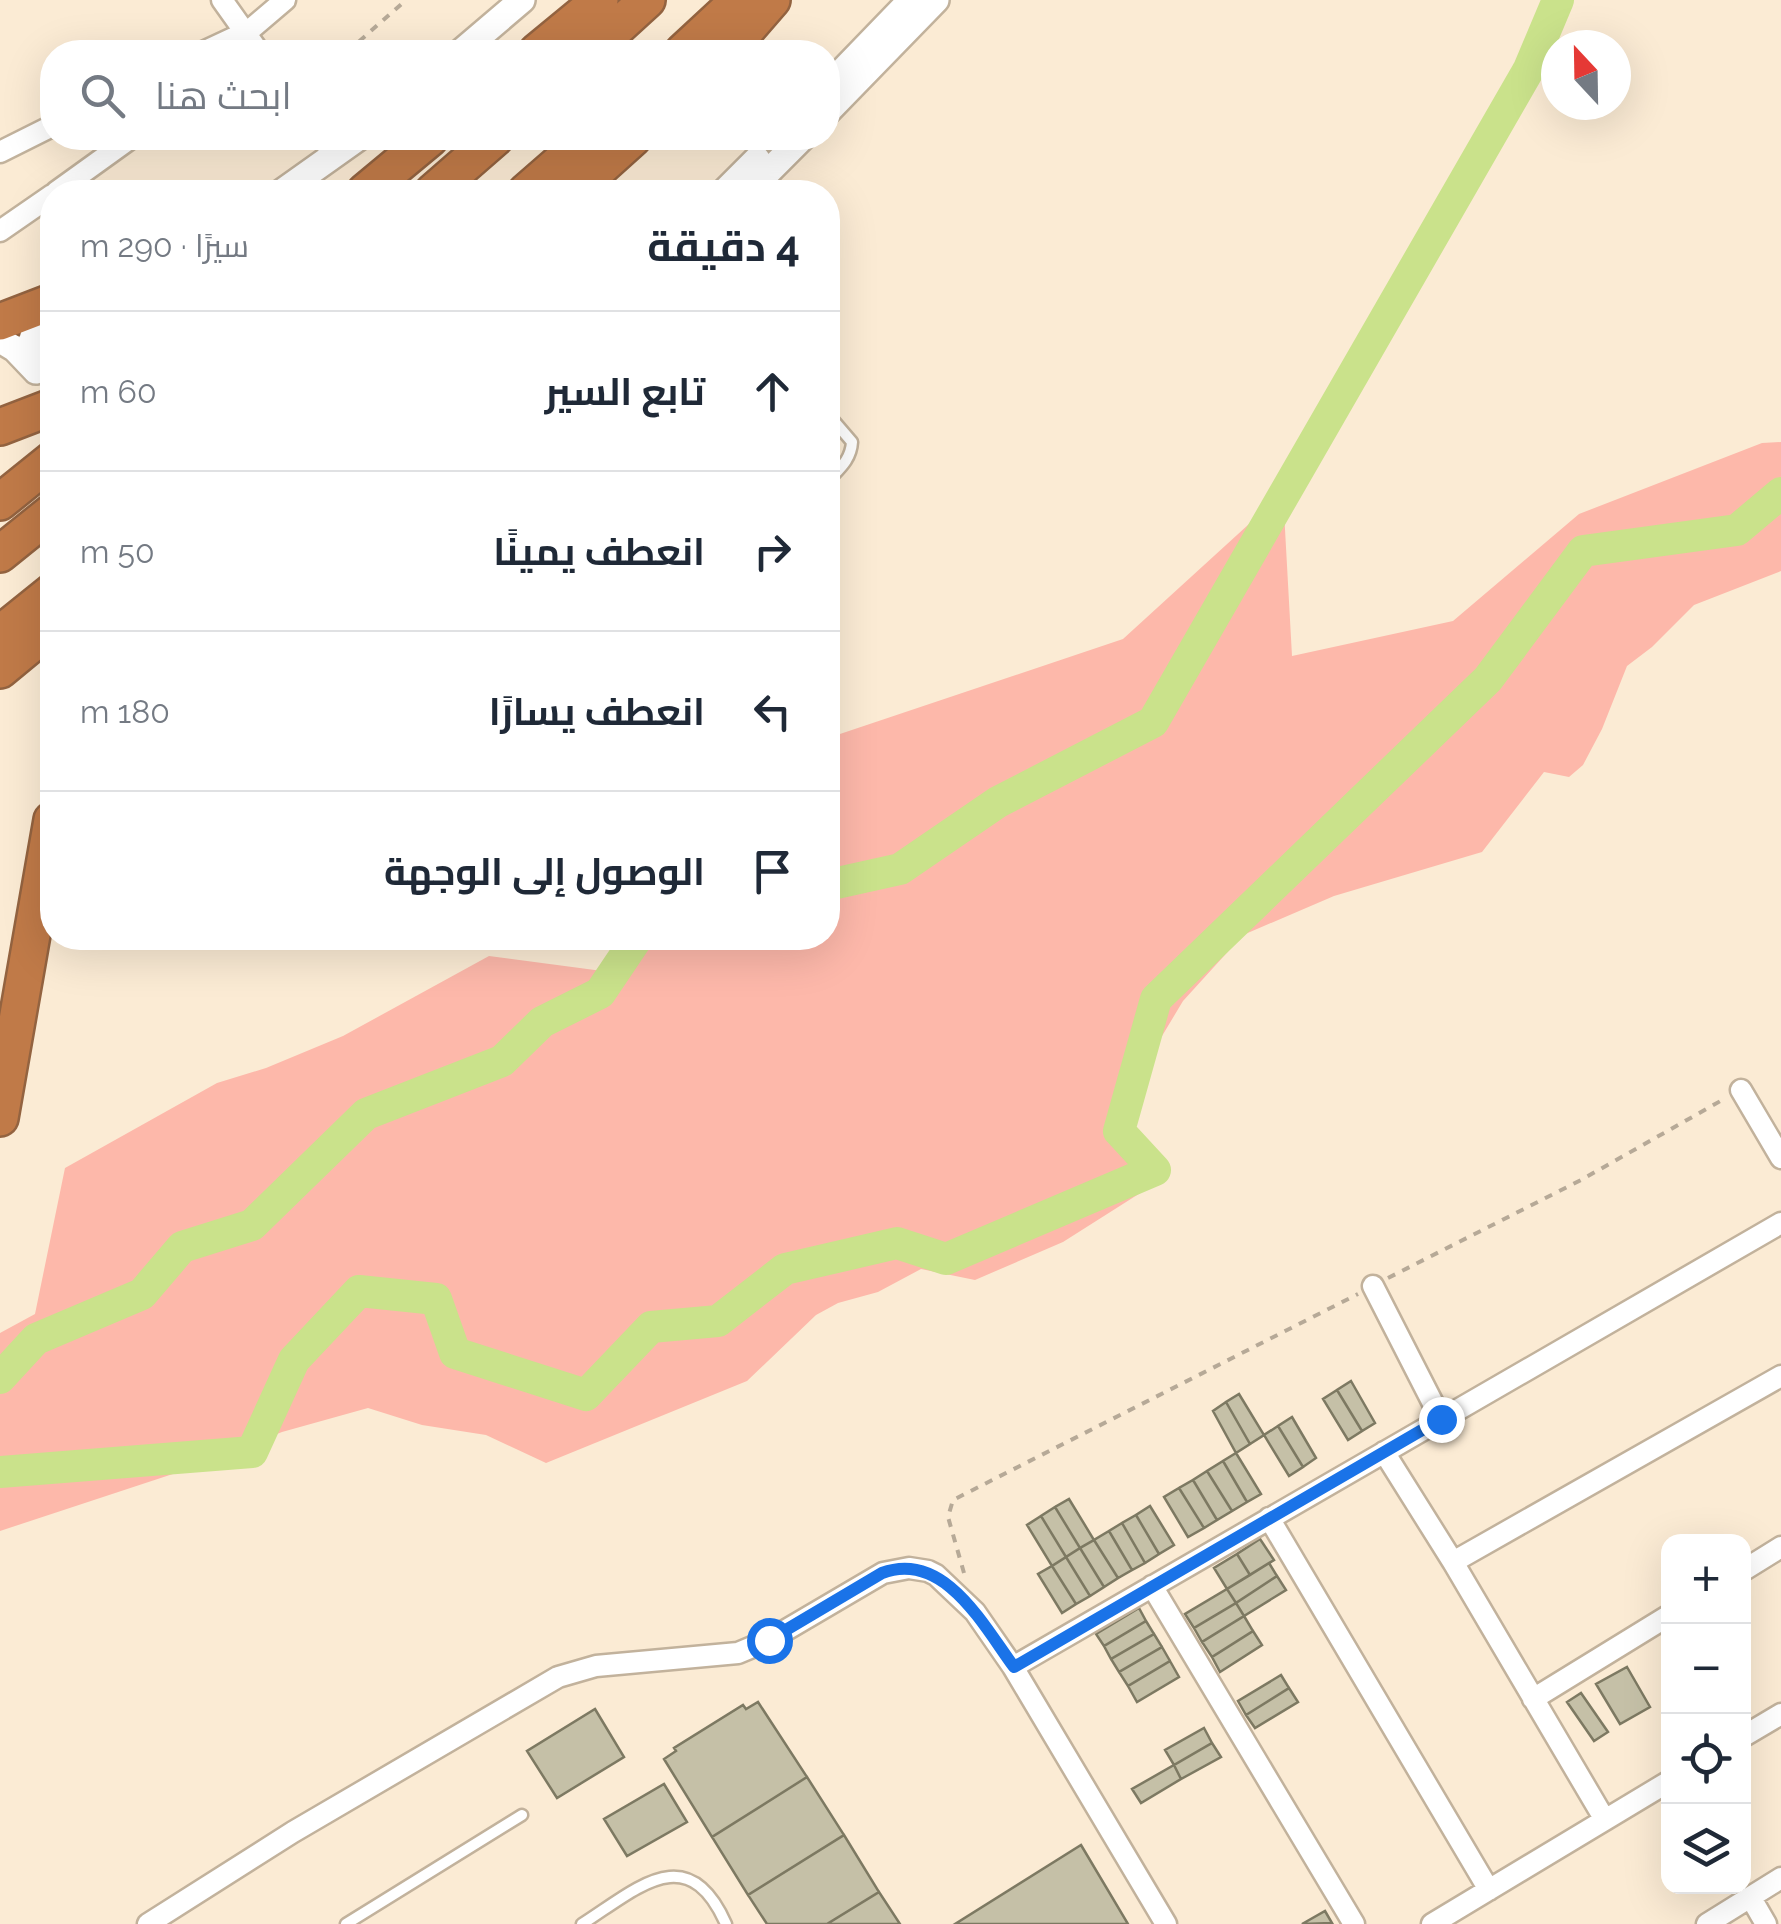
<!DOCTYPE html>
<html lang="ar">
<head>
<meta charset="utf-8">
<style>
	body { margin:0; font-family:Raleway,Cairo,sans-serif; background:#f2f2f3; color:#1f2937; direction:rtl }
	.controls { position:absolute; right:30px; bottom:30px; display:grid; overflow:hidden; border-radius:20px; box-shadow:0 10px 40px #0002 }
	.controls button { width:90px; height:90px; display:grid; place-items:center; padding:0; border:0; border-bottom:2px solid #e0e1e3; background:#fff; color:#1f2937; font:50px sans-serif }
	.compass { position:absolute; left:1541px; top:30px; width:90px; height:90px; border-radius:50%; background:#fff; box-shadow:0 10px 40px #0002; rotate:338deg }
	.stop { position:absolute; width:30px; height:30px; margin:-22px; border:8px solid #1a73e8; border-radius:50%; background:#fff }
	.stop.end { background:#1a73e8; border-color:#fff; box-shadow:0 2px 10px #0008 }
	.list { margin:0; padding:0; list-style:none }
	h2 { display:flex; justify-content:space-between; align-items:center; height:130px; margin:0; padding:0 40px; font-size:42px }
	h2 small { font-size:32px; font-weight:400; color:#747a83 }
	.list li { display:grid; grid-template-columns:65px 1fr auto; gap:30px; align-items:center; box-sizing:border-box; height:160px; padding:0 40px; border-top:2px solid #e0e1e3 }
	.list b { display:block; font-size:38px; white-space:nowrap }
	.list em { font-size:32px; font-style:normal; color:#747a83 }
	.icon { flex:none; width:55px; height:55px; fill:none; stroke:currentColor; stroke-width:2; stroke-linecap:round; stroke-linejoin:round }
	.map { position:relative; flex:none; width:1781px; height:1924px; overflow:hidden; direction:ltr }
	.search { position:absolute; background:#fff; box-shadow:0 10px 40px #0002; left:40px; top:40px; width:800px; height:110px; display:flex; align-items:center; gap:25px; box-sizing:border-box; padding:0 35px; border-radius:40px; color:#747a83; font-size:38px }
	.panel { position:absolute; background:#fff; box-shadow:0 10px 40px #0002; left:40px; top:180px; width:800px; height:770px; border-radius:40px; direction:rtl }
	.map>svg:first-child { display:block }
	.green { fill:#fdb8aa }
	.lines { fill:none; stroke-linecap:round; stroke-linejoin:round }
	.river { stroke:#cae28b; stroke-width:32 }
	.building { fill:#c5c0a7; stroke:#7d7962; stroke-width:2.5 }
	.service-casing { stroke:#c2b29c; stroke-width:15 }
	.minor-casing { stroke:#c2b29c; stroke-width:25 }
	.tertiary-casing { stroke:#c2b29c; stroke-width:30 }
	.motorway-casing { stroke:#936340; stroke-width:40 }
	.path { stroke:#b6a997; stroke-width:4; stroke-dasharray:8 8; stroke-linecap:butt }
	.service { stroke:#fff; stroke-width:10 }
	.minor { stroke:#fff; stroke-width:20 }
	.tertiary { stroke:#fff; stroke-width:25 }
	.motorway { stroke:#c07a48; stroke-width:35 }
	.route { stroke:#1a73e8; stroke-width:12 }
</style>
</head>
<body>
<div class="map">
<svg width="1781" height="1924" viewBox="0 0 1781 1924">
	<rect width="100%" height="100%" fill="#fbebd4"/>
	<!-- green -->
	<path class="green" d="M1781 442V571L1694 605 1652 647 1627 666 1602 729 1583 765 1569 777 1544 772 1482 852 1334 896 1243 935 1183 1001 1126 1096 1145 1190 1063 1242 975 1280 921 1269 878 1292 838 1303 816 1315 747 1381 546 1463 486 1435 422 1425 368 1408 282 1432 194 1467 0 1531V1333L35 1314 65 1168 217 1083 266 1068 343 1036 489 956 625 974 652 938H828V738L1123 639 1283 493 1292 656 1453 621 1579 514 1762 443Z"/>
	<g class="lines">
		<!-- river -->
		<path class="river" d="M828 885 900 869 998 802 1153 722 1529 69 1558 0
			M0 1378 36 1339 142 1294 182 1247 252 1225 366 1114 502 1061 542 1022 600 993 637 938
			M0 1472 252 1452 294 1360 359 1291 436 1299 455 1353 586 1395 651 1327 718 1321 785 1269 897 1243 946 1259 1155 1170 1119 1131 1156 999 1488 679 1583 551 1737 530 1781 493"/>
	</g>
	<!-- building -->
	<path class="building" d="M1351 1381 1375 1423 1362 1431 1337 1390Z
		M1337 1390 1362 1431 1348 1440 1323 1399Z
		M1239 1394 1264 1435 1250 1444 1226 1402Z
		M1226 1402 1250 1444 1236 1453 1213 1411Z
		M1292 1417 1316 1458 1303 1467 1278 1426Z
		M1278 1426 1303 1467 1289 1476 1264 1435Z
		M1236 1453 1261 1494 1247 1502 1223 1461Z
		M1223 1461 1247 1502 1232 1511 1207 1471Z
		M1207 1471 1232 1511 1217 1520 1193 1480Z
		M1193 1480 1217 1520 1204 1528 1179 1488Z
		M1179 1488 1204 1528 1188 1537 1164 1497Z
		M1069 1499 1094 1540 1080 1548 1055 1507Z
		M1150 1506 1174 1545 1159 1554 1136 1515Z
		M1055 1507 1080 1548 1066 1557 1041 1516Z
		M1136 1515 1159 1554 1145 1563 1122 1523Z
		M1041 1516 1066 1557 1052 1566 1027 1525Z
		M1122 1523 1145 1563 1132 1570 1109 1531Z
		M1109 1531 1132 1570 1118 1578 1094 1540Z
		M1260 1539 1274 1560 1250 1575 1237 1554Z
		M1094 1540 1118 1578 1104 1587 1080 1548Z
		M1080 1548 1104 1587 1090 1596 1066 1557Z
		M1237 1554 1250 1575 1227 1589 1214 1568Z
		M1066 1557 1090 1596 1076 1604 1052 1566Z
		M1269 1563 1277 1576 1236 1603 1227 1589Z
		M1052 1566 1076 1604 1062 1613 1038 1574Z
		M1277 1576 1286 1590 1244 1616 1236 1603Z
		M1227 1589 1236 1603 1194 1628 1185 1614Z
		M1236 1603 1244 1616 1202 1642 1194 1628Z
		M1139 1608 1146 1621 1104 1646 1096 1634Z
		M1244 1616 1253 1631 1212 1657 1202 1642Z
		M1146 1621 1154 1634 1111 1659 1104 1646Z
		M1253 1631 1262 1645 1220 1672 1212 1657Z
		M1154 1634 1162 1647 1119 1672 1111 1659Z
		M1162 1647 1170 1661 1128 1686 1119 1672Z
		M1170 1661 1179 1677 1137 1702 1128 1686Z
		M1627 1667 1650 1707 1620 1724 1596 1684Z
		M1281 1675 1289 1688 1246 1715 1238 1701Z
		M1289 1688 1298 1702 1255 1728 1246 1715Z
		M1581 1693 1608 1732 1594 1741 1567 1702Z
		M758 1702 807 1777 712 1837 664 1759 676 1751 674 1748 743 1705 746 1709Z
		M595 1709 624 1757 557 1798 527 1751Z
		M1204 1728 1212 1743 1174 1765 1165 1750Z
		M1212 1743 1221 1757 1181 1779 1174 1765Z
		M1174 1765 1181 1779 1141 1803 1132 1789Z
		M807 1777 844 1835 748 1895 712 1837Z
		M664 1784 687 1822 627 1856 604 1819Z
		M844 1835 879 1892 827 1924H767L748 1895Z
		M1081 1845 1128 1924H955Z
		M879 1892 900 1924H827Z
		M1325 1911 1332 1923 1302 1924Z"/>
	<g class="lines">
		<defs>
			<path id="service" d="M828 414 852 442C851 460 839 469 828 481
				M346 1924 522 1815
				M582 1924C637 1889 688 1838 726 1924"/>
			<path id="minor" d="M222 0 259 52
				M203 52 233 38
				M224 52 285 0
				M322 138 334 155
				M0 152 52 126
				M56 192 131 138
				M0 231 52 195
				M1741 1090 1781 1158
				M1373 1286 1441 1419
				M1384 1452 1453 1562 1605 1820
				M1269 1518 1489 1890
				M1453 1562 1781 1376
				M1744 1570 1781 1547
				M1152 1586 1354 1924
				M1013 1667 1781 1223
				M1533 1699 1668 1616
				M1744 1736 1781 1714
				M1751 1898 1766 1924
				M148 1924 293 1832 558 1677 596 1666 738 1653 769 1640 883 1573 909 1568 928 1571 936 1575 975 1612 1013 1667 1166 1924
				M1432 1924 1668 1782
				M1707 1924 1781 1878"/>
			<path id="tertiary" d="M461 52 522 0
				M828 86 911 0
				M828 111 936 0
				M282 192 358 138
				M724 192 757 159
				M748 192 802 138
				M0 340 15 349 36 371
				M36 371C29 347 27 329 52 318"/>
			<path id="motorway" d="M537 52 600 0
				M590 52 647 0
				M683 52 739 0
				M727 52 772 0
				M365 192 430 138
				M433 192 495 138
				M526 192 588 138
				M573 192 633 138
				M0 322 52 302
				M0 427 52 407
				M0 502 52 460
				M0 554 52 512
				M0 634 52 592
				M0 670 52 627
				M0 1118 52 820"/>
		</defs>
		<!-- service casing -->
		<use href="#service" class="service-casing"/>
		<!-- minor casing -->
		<use href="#minor" class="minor-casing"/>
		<!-- tertiary casing -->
		<use href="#tertiary" class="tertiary-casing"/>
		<!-- motorway casing -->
		<use href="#motorway" class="motorway-casing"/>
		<!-- path -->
		<path class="path" d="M347 52 406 0
			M1388 1278 1581 1180 1724 1099
			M964 1573 948 1517 953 1500 1358 1294"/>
		<!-- service -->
		<use href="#service" class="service"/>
		<!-- minor -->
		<use href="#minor" class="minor"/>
		<!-- tertiary -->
		<use href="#tertiary" class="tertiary"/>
		<!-- motorway -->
		<use href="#motorway" class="motorway"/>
	</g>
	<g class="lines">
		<!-- route -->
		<path class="route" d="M769 1640 882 1573C944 1550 983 1625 1014 1667L1441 1419"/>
	</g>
</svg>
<div class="controls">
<button>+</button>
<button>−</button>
<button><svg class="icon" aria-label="locate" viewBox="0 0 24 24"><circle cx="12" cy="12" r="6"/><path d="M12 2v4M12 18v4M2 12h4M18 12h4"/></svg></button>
<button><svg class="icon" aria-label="layers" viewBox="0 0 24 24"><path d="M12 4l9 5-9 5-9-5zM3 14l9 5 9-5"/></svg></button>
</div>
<svg class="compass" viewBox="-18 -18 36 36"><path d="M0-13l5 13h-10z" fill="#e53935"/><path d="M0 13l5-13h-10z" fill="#747a83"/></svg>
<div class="stop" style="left:769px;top:1640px"></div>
<div class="stop end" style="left:1441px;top:1419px"></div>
<div class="search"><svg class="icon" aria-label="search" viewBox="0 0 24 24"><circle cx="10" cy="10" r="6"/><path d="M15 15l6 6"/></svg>ابحث هنا</div>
<section class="panel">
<h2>4 دقيقة<small>سيرًا · 290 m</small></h2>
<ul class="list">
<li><svg class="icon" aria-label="ahead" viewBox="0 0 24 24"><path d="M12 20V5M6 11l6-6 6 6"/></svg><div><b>تابع السير</b></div><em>60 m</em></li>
<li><svg class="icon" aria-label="right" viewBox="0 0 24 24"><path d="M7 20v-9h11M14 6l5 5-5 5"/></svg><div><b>انعطف يمينًا</b></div><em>50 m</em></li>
<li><svg class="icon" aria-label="left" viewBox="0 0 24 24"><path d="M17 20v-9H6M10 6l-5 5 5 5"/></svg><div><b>انعطف يسارًا</b></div><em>180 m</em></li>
<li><svg class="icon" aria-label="arrive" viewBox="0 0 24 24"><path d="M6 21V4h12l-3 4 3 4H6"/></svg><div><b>الوصول إلى الوجهة</b></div></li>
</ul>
</section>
</div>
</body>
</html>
